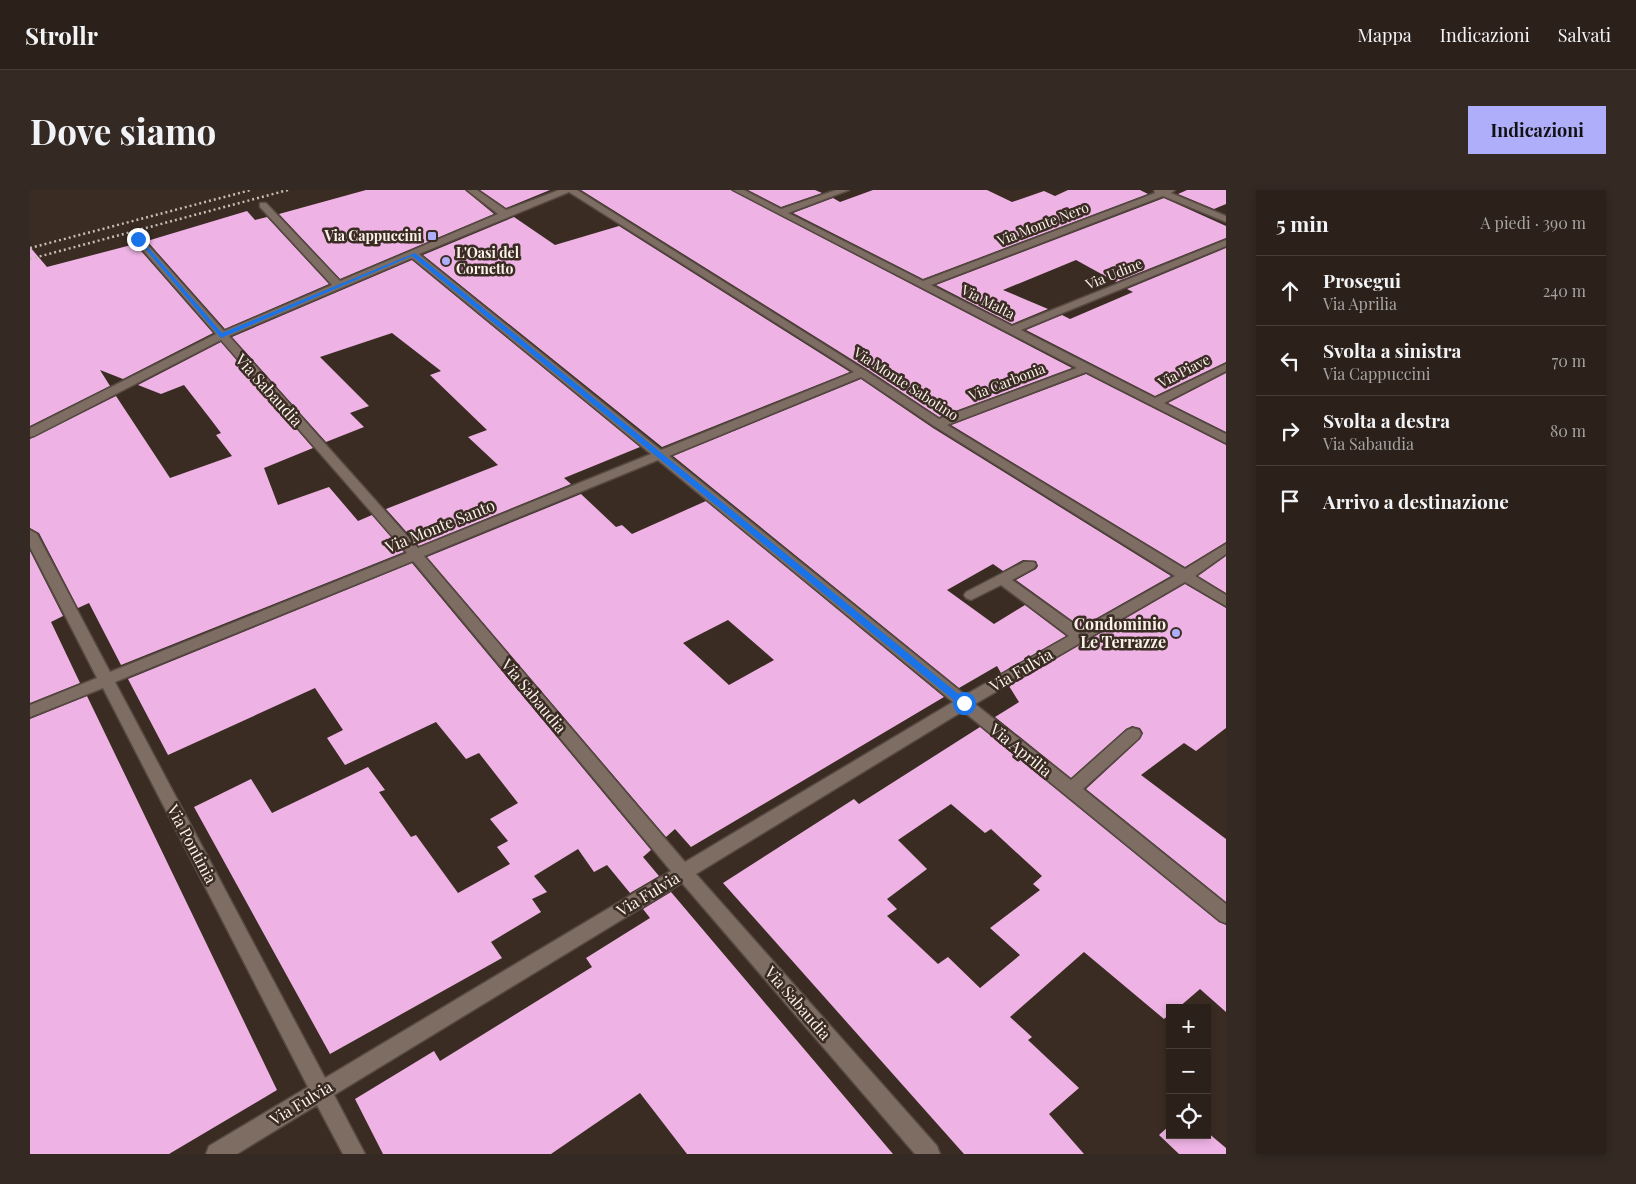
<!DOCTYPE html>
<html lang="it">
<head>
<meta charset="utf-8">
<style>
	body { margin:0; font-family:"Playfair Display",serif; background:#342923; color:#f1f3f6 }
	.controls { position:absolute; right:15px; bottom:15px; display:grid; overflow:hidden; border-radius:0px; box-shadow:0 2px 8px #0003 }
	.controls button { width:45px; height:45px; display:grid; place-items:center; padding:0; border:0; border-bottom:1px solid #483e39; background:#2c211a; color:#f1f3f6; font:25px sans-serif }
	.stop { position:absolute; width:15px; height:15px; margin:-11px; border:4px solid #1a73e8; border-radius:50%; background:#fff }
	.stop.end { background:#1a73e8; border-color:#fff; box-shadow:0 1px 5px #0008 }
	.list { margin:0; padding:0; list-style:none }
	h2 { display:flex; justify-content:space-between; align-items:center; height:65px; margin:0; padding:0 20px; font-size:21px }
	h2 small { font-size:16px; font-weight:400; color:#a6a3a2 }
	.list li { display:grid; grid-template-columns:32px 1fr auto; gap:15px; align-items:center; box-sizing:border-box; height:70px; padding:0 20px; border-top:1px solid #483e39 }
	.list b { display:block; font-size:19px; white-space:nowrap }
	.list p { margin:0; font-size:16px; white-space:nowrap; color:#a6a3a2 }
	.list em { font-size:16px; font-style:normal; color:#a6a3a2 }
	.icon { flex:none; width:28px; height:28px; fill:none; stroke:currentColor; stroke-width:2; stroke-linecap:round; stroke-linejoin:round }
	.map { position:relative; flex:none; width:1196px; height:964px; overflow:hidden; border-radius:0px }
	header { display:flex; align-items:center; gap:30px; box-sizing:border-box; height:70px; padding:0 25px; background:#2c211a; border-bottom:1px solid #483e39 }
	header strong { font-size:24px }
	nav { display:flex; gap:28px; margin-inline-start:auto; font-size:18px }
	.intro { display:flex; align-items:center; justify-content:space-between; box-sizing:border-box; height:120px; padding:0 30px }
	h1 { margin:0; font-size:35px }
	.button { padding:12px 22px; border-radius:0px; background:#aeaefa; color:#111; font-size:18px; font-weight:700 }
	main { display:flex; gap:30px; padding:0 30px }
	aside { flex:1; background:#2c211a; border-radius:0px; box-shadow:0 2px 8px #0003 }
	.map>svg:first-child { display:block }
	.building { fill:#eeb3e4; fill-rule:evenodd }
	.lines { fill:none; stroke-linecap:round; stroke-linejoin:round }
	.minor-casing { stroke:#554942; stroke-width:3 }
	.minor { fill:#7d6d63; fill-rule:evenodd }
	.rail { stroke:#c6bcb5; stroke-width:2.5; stroke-dasharray:2 3; stroke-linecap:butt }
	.route { fill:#1a73e8 }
	.poi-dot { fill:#aeaefa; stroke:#3a2c23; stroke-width:2 }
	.labels { text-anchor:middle; stroke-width:5; stroke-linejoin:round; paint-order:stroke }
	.far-street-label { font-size:14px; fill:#fbf2ec; stroke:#3a2c23 }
	.far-poi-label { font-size:14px; font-weight:bold; fill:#fbf2ec; stroke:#3a2c23; text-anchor:end }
	.street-label { font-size:16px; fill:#fbf2ec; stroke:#3a2c23 }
	.poi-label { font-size:16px; font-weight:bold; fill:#fbf2ec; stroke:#3a2c23; text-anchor:end }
</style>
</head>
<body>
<header>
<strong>Strollr</strong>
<nav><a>Mappa</a><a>Indicazioni</a><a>Salvati</a></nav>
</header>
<div class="intro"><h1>Dove siamo</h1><a class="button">Indicazioni</a></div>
<main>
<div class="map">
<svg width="1196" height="964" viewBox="0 0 1196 964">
	<rect width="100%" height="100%" fill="#3a2c23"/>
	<!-- building -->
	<path class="building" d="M336 0H435L464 24 310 89 249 24Z
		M450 0H520L476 18Z
		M551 0H701L1042 178 909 227 837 179Z
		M718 0H785L792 3 751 17Z
		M843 0H957L982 12 1014 1 1025 6 1038 0H1110L1118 4 893 89 763 23 803 8 810 12Z
		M1157 0H1196V14L1184 19 1148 4Z
		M1134 8 1196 36V48L1086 92 1046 70 973 100 1018 119 982 134 906 95Z
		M217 21 225 30 237 27 299 94 195 139 117 51Z
		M484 27 525 55 589 36 820 182 632 257 393 65Z
		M105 54 183 143 93 189 70 180 80 196 0 236V57L17 77Z
		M1196 58V172L1125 206 996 140 1032 125 1040 129 1103 102 1097 99Z
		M382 70 610 257 534 288 541 294 389 356 356 319 468 275 438 247 457 240 400 185 411 181 362 143 290 167 339 216 320 223 334 237 296 252 202 147Z
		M191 152 283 258 234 278 248 315 299 297 328 331 342 325 374 362 91 475 59 413 48 418 9 343 0 338V249L86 206 140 288 202 266 186 245 191 243 182 231 154 195 131 204 108 195Z
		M1196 183V242L1138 213Z
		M1056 184 1196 255V352L1155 377 921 235Z
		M831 189 903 238 1141 386 1051 437 986 390 1006 379 1008 376 1006 371 993 370 973 381 963 374 917 400 964 434 995 415 1036 446 971 483 967 476 929 498 643 266Z
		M551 304 586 337 592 335 602 344 676 311 914 507 661 657 645 639 636 647 397 367ZM698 430 744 470 699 495 653 453Z
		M0 361 33 426 21 432 50 493 0 513Z
		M1196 366V403L1168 386Z
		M382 373 621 660 613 667 629 686 600 703 577 675 564 682 548 659 504 686 517 702 502 709 511 722 461 752 472 768 300 864 164 617 221 589 242 623 338 577 355 600 349 602 381 647 386 645 428 703 480 674 467 657 478 651 460 629 488 613 449 563 436 569 406 532 315 575 297 548 313 540 285 498 138 565 98 489Z
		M1155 394 1196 418V538L1166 561 1154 553 1111 585 1196 649V712L1056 599 1110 549 1113 543 1110 538 1102 536 1096 539 1041 588 965 527 989 512 979 496Z
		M57 506 247 900 139 964H0V529Z
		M950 537 1189 732 1196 735V822L1170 799 1148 818H1140V824L1134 829 1054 762 980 827 1002 847 998 850 1049 898 1019 924 1054 964H934L693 693 824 609 829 614ZM921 614 955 643 961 639 1012 686 1003 694 1010 700 960 738 990 765 950 798 918 767 908 774 857 726 867 719 857 709 897 679 868 650Z
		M641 702 863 964H657L610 903 521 964H353L325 909 404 861 410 871 562 777 556 768 620 728 613 719Z
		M1140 935V945H1177V942L1196 958V964H1149L1129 945Z"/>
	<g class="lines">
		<defs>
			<path id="minor" d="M437 0H447L476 20 529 0H547L836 181 909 229 1047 178 703 0H714L751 19 806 0H819L758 23 893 91 1125 3 1124 0H1145L1141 3 1196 26V32L1133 6 901 95 982 136 1196 50V56L991 140 1125 208 1196 174V181L1134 213 1196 244V253L1056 182 917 235 1155 379 1196 354V364L1165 386 1196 405V416L1155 392 945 514 1041 590 1097 540 1103 538 1109 540 1111 544 1109 548 1053 599 1196 714V733L1190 731 933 521 666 684 907 956 910 964H885L652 693 304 905 335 964H313L287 915 207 964H176L179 956 278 897 73 498 0 527V515L67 488 0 357V340L7 344 80 482 377 363 191 150 4 246 0 247V238L186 144 105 51V47H111L194 141 302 95 230 17V13H236L310 91 468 24ZM539 2 824 182 631 260 389 64ZM382 68 621 264 388 358 199 146ZM831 187 904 236 1145 386 1051 439 982 390 1004 378 1006 375 1004 372H994L936 402 934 405 936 408 941 410 971 395 1039 446 935 505 639 266ZM628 270 923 512 655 672 394 366ZM383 371 641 681 295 888 85 492Z"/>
		</defs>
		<!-- minor casing -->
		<use href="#minor" class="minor-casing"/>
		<!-- minor -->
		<use href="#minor" class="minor"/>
		<!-- rail -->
		<path class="rail" d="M0 58 221 0
			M0 69 258 0"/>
	</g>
	<!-- route -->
	<path class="route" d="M106 48H110L192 143 385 63 937 511V516H931L382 66 191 148Z"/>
	<!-- markers -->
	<g class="poi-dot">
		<rect x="397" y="41" width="10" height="10" rx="2.5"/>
		<circle cx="416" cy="71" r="5"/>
		<circle cx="1146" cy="443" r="5"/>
	</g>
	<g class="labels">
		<!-- far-street labels -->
		<g class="far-street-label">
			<text transform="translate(1013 34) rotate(-21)" y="5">Via Monte Nero</text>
			<text transform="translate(1084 84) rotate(-22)" y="5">Via Udine</text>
			<text transform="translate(958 112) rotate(27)" y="5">Via Malta</text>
			<text transform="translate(1154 181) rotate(-27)" y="5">Via Piave</text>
			<text transform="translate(977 192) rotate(-21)" y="5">Via Carbonia</text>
			<text transform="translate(876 194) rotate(33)" y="5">Via Monte Sabotino</text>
		</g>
		<!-- far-poi labels -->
		<g class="far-poi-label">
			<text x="392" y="51">Via Cappuccini</text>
			<text x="426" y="68" text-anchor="start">L'Oasi del<tspan x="426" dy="16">Cornetto</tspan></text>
		</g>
		<!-- street labels -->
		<g class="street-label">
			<text transform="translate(239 200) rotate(48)" y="6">Via Sabaudia</text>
			<text transform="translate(410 336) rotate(-22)" y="6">Via Monte Santo</text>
			<text transform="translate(991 480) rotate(-30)" y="6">Via Fulvia</text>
			<text transform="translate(504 506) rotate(50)" y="6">Via Sabaudia</text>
			<text transform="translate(991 560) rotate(39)" y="6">Via Aprilia</text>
			<text transform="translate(162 654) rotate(62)" y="6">Via Pontinia</text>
			<text transform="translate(618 704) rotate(-31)" y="6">Via Fulvia</text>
			<text transform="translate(768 813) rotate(49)" y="6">Via Sabaudia</text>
			<text transform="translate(271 913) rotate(-31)" y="6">Via Fulvia</text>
		</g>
		<!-- poi labels -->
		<g class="poi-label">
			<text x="1136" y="440">Condominio<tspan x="1136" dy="18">Le Terrazze</tspan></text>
		</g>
	</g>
</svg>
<div class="controls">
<button>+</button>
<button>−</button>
<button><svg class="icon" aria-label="locate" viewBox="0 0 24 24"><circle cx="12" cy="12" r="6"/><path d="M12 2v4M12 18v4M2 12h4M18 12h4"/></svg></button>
</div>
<div class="stop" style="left:934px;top:513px"></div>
<div class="stop end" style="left:108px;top:49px"></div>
</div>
<aside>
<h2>5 min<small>A piedi · 390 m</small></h2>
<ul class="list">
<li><svg class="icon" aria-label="ahead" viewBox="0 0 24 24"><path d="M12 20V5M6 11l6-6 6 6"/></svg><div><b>Prosegui</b><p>Via Aprilia</p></div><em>240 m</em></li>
<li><svg class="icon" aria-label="left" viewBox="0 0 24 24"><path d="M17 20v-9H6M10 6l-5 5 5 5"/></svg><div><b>Svolta a sinistra</b><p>Via Cappuccini</p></div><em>70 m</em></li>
<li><svg class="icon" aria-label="right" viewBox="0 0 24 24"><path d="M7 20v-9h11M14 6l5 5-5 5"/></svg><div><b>Svolta a destra</b><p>Via Sabaudia</p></div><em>80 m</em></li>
<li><svg class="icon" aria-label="arrive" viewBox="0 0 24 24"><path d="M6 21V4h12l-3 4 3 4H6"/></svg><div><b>Arrivo a destinazione</b></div></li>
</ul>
</aside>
</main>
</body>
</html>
